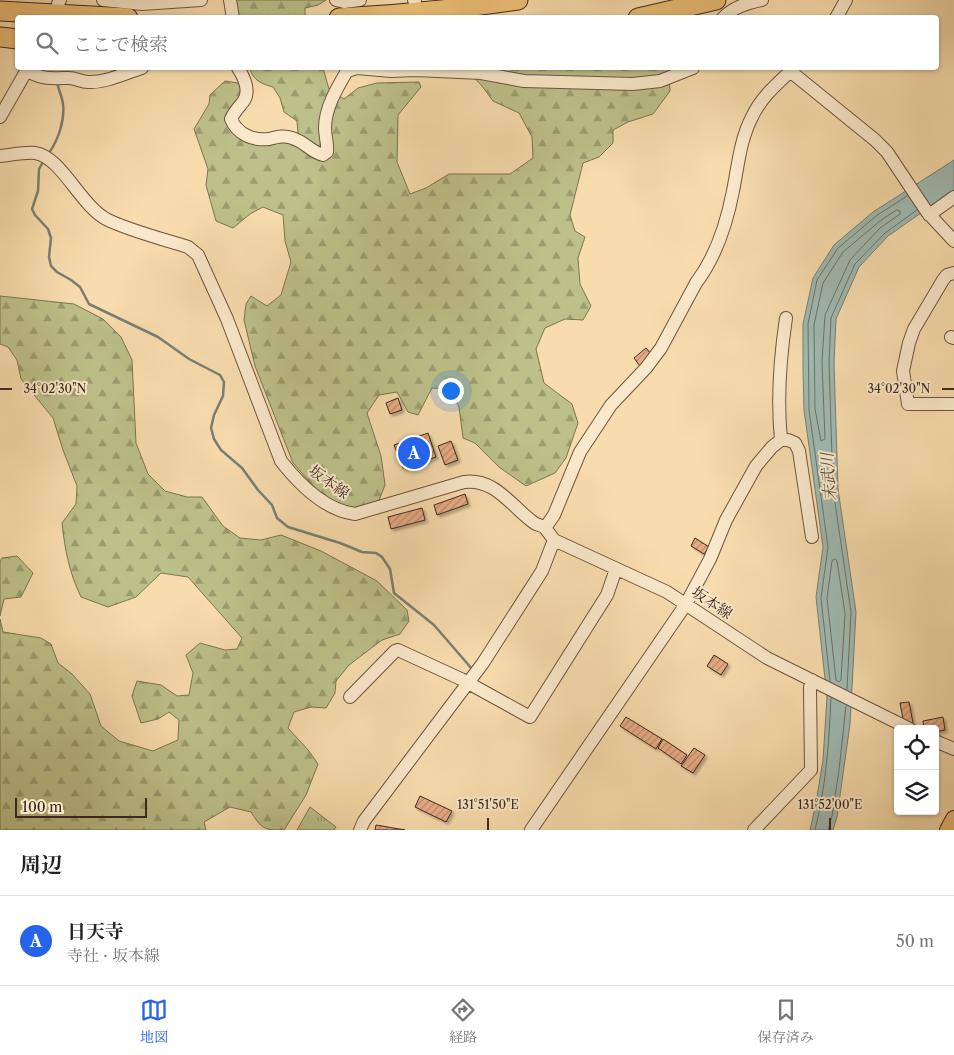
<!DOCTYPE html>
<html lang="ja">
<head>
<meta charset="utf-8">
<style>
	body { margin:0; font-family:"Libre Caslon Text","Noto Serif JP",serif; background:#f2f2f2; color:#202124 }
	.controls { position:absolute; right:15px; bottom:15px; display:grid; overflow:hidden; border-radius:5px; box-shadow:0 1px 4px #0004 }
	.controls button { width:45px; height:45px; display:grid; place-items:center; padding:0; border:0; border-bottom:1px solid #e0e0e0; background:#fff; color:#202124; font:25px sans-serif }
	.scale { position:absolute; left:15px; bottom:12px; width:132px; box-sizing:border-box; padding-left:5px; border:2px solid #3c281c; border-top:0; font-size:14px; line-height:18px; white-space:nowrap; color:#3c281c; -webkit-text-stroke:4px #fae8ca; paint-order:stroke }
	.you { position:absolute; left:450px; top:390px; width:18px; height:18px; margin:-12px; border:4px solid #fff; border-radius:50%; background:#1a73e8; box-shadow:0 0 0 8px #1a73e833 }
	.badge { display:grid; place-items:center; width:32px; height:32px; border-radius:50%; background:#2563eb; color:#fff; font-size:16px; font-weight:700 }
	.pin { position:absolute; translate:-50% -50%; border:2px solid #fff; box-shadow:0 1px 5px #0006 }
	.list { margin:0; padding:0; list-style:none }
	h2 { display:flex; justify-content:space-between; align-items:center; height:65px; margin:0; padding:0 20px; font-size:21px }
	h2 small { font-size:16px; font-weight:400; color:#757577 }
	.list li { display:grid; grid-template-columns:32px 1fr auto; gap:15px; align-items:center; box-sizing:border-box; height:90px; padding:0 20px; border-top:1px solid #e0e0e0 }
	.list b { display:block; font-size:19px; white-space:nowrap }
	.list p { margin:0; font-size:16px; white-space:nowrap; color:#757577 }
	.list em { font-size:16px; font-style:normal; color:#757577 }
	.icon { flex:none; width:28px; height:28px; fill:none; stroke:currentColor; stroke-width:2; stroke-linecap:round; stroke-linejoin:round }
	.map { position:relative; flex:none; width:954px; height:830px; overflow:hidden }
	.search { position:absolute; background:#fff; box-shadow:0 1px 4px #0004; left:15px; right:15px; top:15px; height:55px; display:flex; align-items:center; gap:12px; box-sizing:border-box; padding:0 18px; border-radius:5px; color:#757577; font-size:19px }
	.sheet { height:155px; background:#fff }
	nav { display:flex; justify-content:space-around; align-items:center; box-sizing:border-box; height:70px; border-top:1px solid #e0e0e0; background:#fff; font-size:14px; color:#757577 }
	nav a { display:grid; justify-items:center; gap:2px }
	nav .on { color:#2563eb }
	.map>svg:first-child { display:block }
	.forest { fill:url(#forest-firs); stroke:#7c7453 }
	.park { fill:url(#park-tufts); stroke:#7c7453 }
	.water { fill:#9fbab2; stroke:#778076 }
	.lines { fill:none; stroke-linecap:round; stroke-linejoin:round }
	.shore { stroke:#6e7167; stroke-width:1 }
	.stream { stroke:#778076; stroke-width:2.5 }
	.building { fill:url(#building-hatch); stroke:#3c281c; filter:url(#shadow) }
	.minor-casing { stroke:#6b5540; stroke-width:14 }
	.major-casing { stroke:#3c281c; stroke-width:18 }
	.highway-casing { stroke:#3c281c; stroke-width:21 }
	.minor { stroke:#fae8ca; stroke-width:12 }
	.major { stroke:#ecbe76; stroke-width:16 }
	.highway { stroke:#ecbe76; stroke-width:19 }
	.ticks { fill:none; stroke:#3c281c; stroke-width:2 }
	.labels { text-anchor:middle; stroke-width:4; stroke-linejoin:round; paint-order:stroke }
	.street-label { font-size:15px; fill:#3c281c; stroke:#fae8ca }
	.water-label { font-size:16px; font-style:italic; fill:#554c42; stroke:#fae8ca }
	.ticks-label { font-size:12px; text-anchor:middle; fill:#3c281c; stroke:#fae8ca; stroke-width:4; stroke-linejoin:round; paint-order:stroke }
</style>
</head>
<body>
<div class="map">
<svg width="954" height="830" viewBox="0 0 954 830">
	<defs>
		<pattern id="forest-firs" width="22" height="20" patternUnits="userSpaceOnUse" patternTransform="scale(1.25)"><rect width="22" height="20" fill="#bdc08a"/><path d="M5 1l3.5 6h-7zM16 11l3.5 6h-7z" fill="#9b9c70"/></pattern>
		<pattern id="park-tufts" width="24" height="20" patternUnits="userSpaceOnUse" patternTransform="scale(1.25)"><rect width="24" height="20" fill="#bdc08a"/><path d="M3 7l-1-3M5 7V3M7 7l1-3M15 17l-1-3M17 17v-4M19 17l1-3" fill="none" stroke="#9b9c70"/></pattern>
		<pattern id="building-hatch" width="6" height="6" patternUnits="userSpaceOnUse" patternTransform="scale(1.25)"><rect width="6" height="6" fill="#e8ac87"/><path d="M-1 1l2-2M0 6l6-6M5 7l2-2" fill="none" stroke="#bd8c6e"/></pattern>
		<filter id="shadow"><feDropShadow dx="2.5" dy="2.5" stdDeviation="1" flood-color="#0004"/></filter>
	</defs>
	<rect width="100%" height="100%" fill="#f8dcad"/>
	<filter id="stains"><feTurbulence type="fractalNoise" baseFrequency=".004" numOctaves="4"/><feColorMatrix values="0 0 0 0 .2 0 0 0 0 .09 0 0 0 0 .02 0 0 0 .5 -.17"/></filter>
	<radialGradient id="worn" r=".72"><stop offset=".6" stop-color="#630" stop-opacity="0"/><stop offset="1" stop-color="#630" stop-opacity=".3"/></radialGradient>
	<!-- forest -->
	<path class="forest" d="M235 0H326L318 5 305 8V18L239 17Z
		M250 68H323L329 89 344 99 358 88 377 83 419 82 421 87 398 115 397 162 410 194 426 188 449 174H510L533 158 532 137 519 113 493 101 482 86 465 68H674L669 72 670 91 653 114 628 122 613 130V143L599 157 583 163 570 215 575 231 585 237 578 258 580 284 591 306 583 320 565 319 545 328 536 349 544 383 572 404 578 423 566 458 555 473 526 486 499 467 475 443 463 438 459 407 450 389 432 388 418 415 408 412 397 392 379 395 367 413 381 456 385 485 378 503 352 508 335 504 316 489 293 463 255 366 244 320 246 304 251 296 267 306 281 295 291 262 285 241 283 215 263 207 250 214 233 228 216 221 206 185 208 169 194 129 209 104 210 95 225 81 238 83 243 93 229 128 280 139 298 133 297 121 284 112 280 98 273 87C262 84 252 80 250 68Z
		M0 296 74 304 103 319 121 337 132 360 136 443 148 474 165 491 187 497H202L223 526 240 538 261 540 281 535 321 551 377 581 407 610 409 621 400 634 382 640 349 665 336 681 335 693 326 708 311 707 294 712 288 728 309 751 318 764 306 795 284 830C263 830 262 829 251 812L230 807 204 822 206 830H0V619L3 632 41 638 51 644 58 663 72 674 90 694 101 726 119 741 153 751 178 740 179 720 169 712 158 719 141 723 132 696 137 681 161 685 177 696 189 695 193 673 186 655 200 643 225 650 237 649 242 638 188 577 161 573 136 597 108 607 81 597C69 572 65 550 62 523L76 504 77 486 63 450 53 418 21 379 17 360 8 347 0 344Z
		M17 556 33 573 21 597 4 599 0 616V561L2 558Z"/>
	<!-- park -->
	<path class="park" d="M310 807 336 827 334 830H297Z"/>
	<!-- water -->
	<path class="water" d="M954 160V190L888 236 859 267 836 319 834 363 838 489 856 612 850 724 837 817 833 830H810L816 803 823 760 827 697 816 597 823 547 804 410 803 370V324L813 278 834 245 873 212Z"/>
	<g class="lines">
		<!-- shore -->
		<path class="shore" d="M897 210 900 211V214L880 228 850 260 825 315 822 362 825 439 821 441 815 409 814 325 823 283 843 252 880 221Z
			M835 559 837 561 845 613 841 680 839 682 836 680 827 598 832 561Z
			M830 681 821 598 828 547 809 410 808 324 817 280 838 248 876 216 907 196
			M847 689 851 612 833 489 829 362 831 318 855 264 885 233 917 210
			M815 830C826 786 829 743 831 698
			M828 830 832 816 839 770 846 706"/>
		<!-- stream -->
		<path class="stream" d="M49 153C58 140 65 121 63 104 62 96 58 89 57 81
			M43 162 39 169 38 191 32 209 35 215 48 229 51 238 49 257 51 266 57 272 71 280 80 287 89 304 158 337 189 359 220 375 224 382 223 396 214 415 211 428 214 439 221 450 242 468 258 490 272 505 277 518 288 527 340 543 362 552 376 553 382 557 390 569 394 593 434 625 472 669 471 671"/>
	</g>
	<!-- building -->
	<path class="building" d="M646 348 652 355 640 366 634 358Z
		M398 398 402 410 390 414 386 403Z
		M428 433 436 457 403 468 394 445Z
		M451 441 458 460 445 465 438 446Z
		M465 494 468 504 437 515 434 505Z
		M422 508 425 520 391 529 388 517Z
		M695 538 709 547 704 554 691 546Z
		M714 655 728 664 721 675 707 666Z
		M909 702 913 723 904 724 900 703Z
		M626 717 662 739 656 749 620 726Z
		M943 717 945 730 935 732V729H924L923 721Z
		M663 739 687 755 681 764 658 748Z
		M694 748 705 755 693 773 681 766Z
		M420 796 452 811 446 822 415 807Z
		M376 825 405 830H375Z"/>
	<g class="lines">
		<defs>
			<path id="minor" d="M103 0 142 4 201 0
				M230 0 233 18
				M336 0 344 2 360 0
				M414 0 415 2
				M58 4 60 0
				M723 18C733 7 748 3 762 0
				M836 18 846 0
				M238 68C244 77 251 92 243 102 238 108 234 112 231 119 237 134 253 141 269 139 277 137 284 135 292 138 304 141 311 152 323 155L327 152C328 144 325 136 325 128 325 108 337 88 347 71L357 68 391 71 416 70V68
				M27 70C40 80 54 78 69 78 76 78 81 82 88 82 106 83 125 73 142 68
				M416 70 481 73 524 81 633 84 660 81 693 68
				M790 71 875 140 887 152 927 212 954 241
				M0 117 28 68
				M0 156C11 155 24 152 35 153 62 157 80 206 108 220 131 231 163 239 188 247L198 255 227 319 281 461C299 484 324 510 355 514L464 482C495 478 511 506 533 522 536 525 541 525 544 527 547 530 551 536 554 540L667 592 767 658 910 729
				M929 215 954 197
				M954 273 947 275 943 280 914 329 909 343 903 371 908 404H954
				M951 337 954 338
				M781 440C777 400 780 358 786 318
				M545 528 554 515 580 452 611 405 646 368 661 348 696 283C715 258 727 222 733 191 738 166 740 140 752 117 761 97 778 83 794 68
				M350 697 395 651 398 650 461 679 530 717 607 595 616 569
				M935 741 954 749
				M360 830 364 821 483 663 542 571 554 540
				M531 830 686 604 710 559 726 520 756 466 772 447 781 440H788L795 443 799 451 812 537
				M754 830 811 770 810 687 812 680"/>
			<path id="major" d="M948 830 954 819"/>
			<path id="highway" d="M0 11 128 18
				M339 18C399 15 459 9 518 0
				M638 18 716 0
				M0 37 18 39"/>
		</defs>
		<!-- minor casing -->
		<use href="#minor" class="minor-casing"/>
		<!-- major casing -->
		<use href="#major" class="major-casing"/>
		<!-- highway casing -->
		<use href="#highway" class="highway-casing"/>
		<!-- minor -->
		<use href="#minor" class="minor"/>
		<!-- major -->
		<use href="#major" class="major"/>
		<!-- highway -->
		<use href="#highway" class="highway"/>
	</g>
	<!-- ticks -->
	<path class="ticks" d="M0 389H12M942 389H954M488 818V830M830 818V830"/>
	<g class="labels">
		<!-- street labels -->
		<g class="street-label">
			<text transform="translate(329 482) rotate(36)" y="5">坂本線</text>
			<text transform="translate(712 603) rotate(34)" y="5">坂本線</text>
		</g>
		<!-- water labels -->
		<g class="water-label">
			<text transform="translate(828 477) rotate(-94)" y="6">末武川</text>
		</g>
	</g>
	<g class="ticks-label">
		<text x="55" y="393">34°02'30"N</text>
		<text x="899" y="393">34°02'30"N</text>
		<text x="488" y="809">131°51'50"E</text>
		<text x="830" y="809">131°52'00"E</text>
	</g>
	<rect width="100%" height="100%" filter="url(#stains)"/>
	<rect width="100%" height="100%" fill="url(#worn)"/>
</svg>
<div class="controls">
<button><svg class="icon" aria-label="locate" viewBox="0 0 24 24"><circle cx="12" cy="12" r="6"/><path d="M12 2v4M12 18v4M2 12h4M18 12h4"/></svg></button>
<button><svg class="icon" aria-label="layers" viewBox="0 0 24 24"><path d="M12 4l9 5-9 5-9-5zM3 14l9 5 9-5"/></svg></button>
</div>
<div class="scale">100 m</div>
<div class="you"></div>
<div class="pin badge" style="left:414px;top:453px">A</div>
<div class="search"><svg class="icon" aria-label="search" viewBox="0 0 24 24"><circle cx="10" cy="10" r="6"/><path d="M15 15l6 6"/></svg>ここで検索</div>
</div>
<section class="sheet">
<h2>周辺<small></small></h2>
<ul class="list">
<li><span class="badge">A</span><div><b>日天寺</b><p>寺社 · 坂本線</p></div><em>50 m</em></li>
</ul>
</section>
<nav>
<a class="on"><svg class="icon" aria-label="map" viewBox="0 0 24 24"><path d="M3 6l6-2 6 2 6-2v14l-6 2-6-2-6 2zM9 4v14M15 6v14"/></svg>地図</a>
<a><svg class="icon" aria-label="directions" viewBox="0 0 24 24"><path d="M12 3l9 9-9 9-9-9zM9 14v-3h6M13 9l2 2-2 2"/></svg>経路</a>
<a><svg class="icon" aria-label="saved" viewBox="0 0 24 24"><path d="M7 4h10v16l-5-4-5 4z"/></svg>保存済み</a>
</nav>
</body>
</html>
